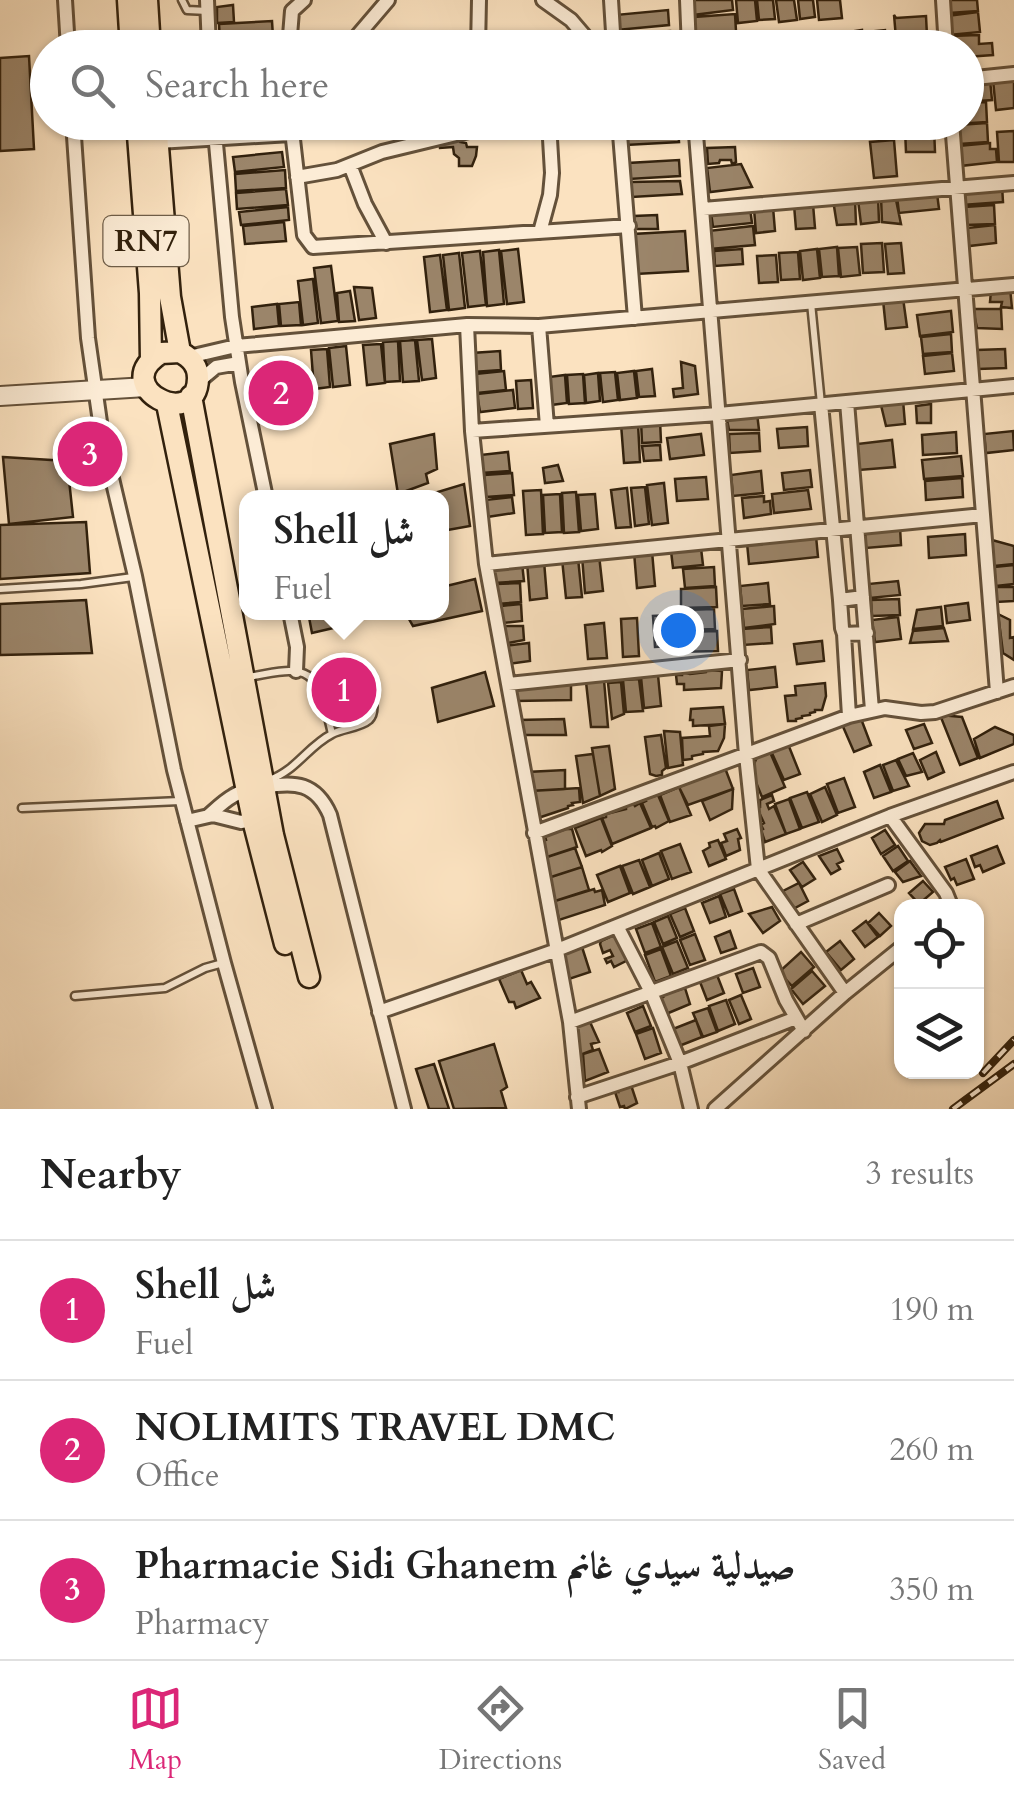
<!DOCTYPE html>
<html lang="en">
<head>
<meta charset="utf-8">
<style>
	body { margin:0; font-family:Cardo,Amiri,serif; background:#f2f2f2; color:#222 }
	.controls { position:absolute; right:30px; bottom:30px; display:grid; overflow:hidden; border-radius:20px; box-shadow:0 2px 8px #0004 }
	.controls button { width:90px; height:90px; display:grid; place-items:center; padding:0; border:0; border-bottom:2px solid #e0e0e0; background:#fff; color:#222; font:50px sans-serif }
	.you { position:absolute; left:678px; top:630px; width:35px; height:35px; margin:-25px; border:8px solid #fff; border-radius:50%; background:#1a73e8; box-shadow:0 0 0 15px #1a73e833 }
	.badge { display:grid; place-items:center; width:65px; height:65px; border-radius:50%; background:#db2777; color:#fff; font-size:32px; font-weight:700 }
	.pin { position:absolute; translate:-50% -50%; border:5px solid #fff; box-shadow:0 2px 10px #0006 }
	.popup { position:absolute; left:239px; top:490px; width:210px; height:130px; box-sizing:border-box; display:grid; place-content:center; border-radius:20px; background:#fff; filter:drop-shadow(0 2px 8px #0005); font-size:32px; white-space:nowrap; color:#767676 }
	.popup b { font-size:38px; color:#222 }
	.popup::after { content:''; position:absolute; left:50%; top:100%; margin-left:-20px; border:20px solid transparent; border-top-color:#fff }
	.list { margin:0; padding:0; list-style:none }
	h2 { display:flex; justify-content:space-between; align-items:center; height:130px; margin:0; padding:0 40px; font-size:42px }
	h2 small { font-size:32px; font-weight:400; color:#767676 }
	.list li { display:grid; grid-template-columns:65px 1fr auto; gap:30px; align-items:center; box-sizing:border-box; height:140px; padding:0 40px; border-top:2px solid #e0e0e0 }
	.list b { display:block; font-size:38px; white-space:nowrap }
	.list p { margin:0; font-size:32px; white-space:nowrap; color:#767676 }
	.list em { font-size:32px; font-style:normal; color:#767676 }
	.icon { flex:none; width:55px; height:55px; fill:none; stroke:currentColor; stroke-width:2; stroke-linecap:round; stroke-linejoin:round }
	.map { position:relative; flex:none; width:1014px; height:1109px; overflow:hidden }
	.search { position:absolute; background:#fff; box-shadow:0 2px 8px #0004; left:30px; right:30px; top:30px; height:110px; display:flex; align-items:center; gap:25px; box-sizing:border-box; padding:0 35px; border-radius:55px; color:#767676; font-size:38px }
	.sheet { height:550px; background:#fff }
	nav { display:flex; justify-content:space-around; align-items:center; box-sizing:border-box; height:140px; border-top:2px solid #e0e0e0; background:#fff; font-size:28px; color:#767676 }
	nav a { display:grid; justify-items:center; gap:5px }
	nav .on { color:#db2777 }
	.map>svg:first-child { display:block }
	.building { fill:#9b856a; stroke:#32210d; stroke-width:2.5 }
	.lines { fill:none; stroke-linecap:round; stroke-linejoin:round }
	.service-casing { stroke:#64513a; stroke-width:11 }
	.minor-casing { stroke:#64513a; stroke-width:18 }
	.tertiary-casing { stroke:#64513a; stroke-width:22 }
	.primary-casing { stroke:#32210d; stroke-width:25 }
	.service { stroke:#fcecd6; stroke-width:6 }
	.minor { stroke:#fcecd6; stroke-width:12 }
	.tertiary { stroke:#fcecd6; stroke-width:18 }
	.primary { stroke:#fbe2c0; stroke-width:20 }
	.rail-casing { stroke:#32210d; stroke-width:8 }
	.rail { stroke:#fcecd6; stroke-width:4; stroke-dasharray:11; stroke-linecap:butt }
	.labels { text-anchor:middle; stroke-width:8; stroke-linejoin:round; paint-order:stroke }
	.shield { fill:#fcecd6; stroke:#6f5e49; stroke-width:2.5 }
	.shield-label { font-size:30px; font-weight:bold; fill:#32210d }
</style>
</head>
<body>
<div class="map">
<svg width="1014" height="1109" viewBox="0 0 1014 1109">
	<rect width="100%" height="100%" fill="#fbe2c0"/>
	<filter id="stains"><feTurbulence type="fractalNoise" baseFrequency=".002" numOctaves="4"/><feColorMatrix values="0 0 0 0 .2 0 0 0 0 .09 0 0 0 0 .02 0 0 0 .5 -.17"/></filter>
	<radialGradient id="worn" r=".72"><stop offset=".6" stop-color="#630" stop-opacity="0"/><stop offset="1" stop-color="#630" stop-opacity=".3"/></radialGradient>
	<!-- building -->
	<path class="building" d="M692 0H732L733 10 693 15Z
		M736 0H755L757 21 738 23Z
		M757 0H773L775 19 759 20Z
		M776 0H794L797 20 779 22Z
		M798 0H813L815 17 800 19Z
		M817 0H840L842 18 819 20Z
		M948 0H977L978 11 949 13Z
		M233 5 234 22 217 23V7Z
		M668 10 669 25 617 30 615 15Z
		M978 12 980 32 949 35 947 16Z
		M735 14 736 31 695 34 694 17Z
		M894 15 896 18 926 16 927 36 896 38Z
		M272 21 273 37 220 41 219 24Z
		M862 30 864 48H844L842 33Z
		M885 30 887 48H867L865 32Z
		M670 31V43L629 46 617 34Z
		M730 35 731 48H695V37Z
		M979 35V44L992 43 993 55 966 57V48H951L950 36Z
		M272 40V48H220V43Z
		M29 56 34 149 0 151V58Z
		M1014 79V108L996 110 993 80Z
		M990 80 992 100 966 102V82Z
		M986 102 987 122 956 124 966 122V103Z
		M987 123 988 142 959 144 957 125Z
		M678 127 679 142 626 145 625 130Z
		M934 128 935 152H906L905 129Z
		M1014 131V162H999L997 132Z
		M459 137 460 142 466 143 467 147H477L476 156 472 166H459V158L454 154 453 147 440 148 439 140Z
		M894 140 897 176 874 178 870 142Z
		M990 143V149H996L997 162 960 166 958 146Z
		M735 147 736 162 732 164 731 160H720L719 163 708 164 707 148Z
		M282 152 284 167 235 172 233 157Z
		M679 160 680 176 629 179 628 163Z
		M741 164 752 187 710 192 707 168Z
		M285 170 286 188 236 191 235 174Z
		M680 181 682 194 632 197 631 182Z
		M1002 185 1003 202 962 205 961 188Z
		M286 189 288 205 237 209 236 193Z
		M937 193 939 209 899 213 897 197Z
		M895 195 901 224 882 222 881 197Z
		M878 196 879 222 861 224 858 200Z
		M855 199 856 224 837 225 833 200Z
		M813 204 815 228 796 229 794 205Z
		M994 205 995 224 965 225 964 207Z
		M288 207 289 220 241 225 239 212Z
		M773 207 775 231 756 233 754 209Z
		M750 208 752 223 713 227 711 213Z
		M657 215 658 229H635L634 216Z
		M284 222 286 241 245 244 243 226Z
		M995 225 996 243 969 246 967 228Z
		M753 226 755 245 710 249 708 231Z
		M685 231 688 271 636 274 633 234Z
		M882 243 884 272 863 273 861 244Z
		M901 243 904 273 888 274 885 244Z
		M837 247 839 276 822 277 819 249Z
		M857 247 860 275 841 277 838 248Z
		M518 249 524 302 507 304 501 251Z
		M742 249 743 264 715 266 714 251Z
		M817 249 820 278 803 280 800 251Z
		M499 250 504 304 487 306 483 252Z
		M480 251 486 305 468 307 462 253Z
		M798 252 800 279 781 280 779 253Z
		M459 253 465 308 449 310 443 255Z
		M440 255 447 310 430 312 424 257Z
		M776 255 778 282 759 283 757 256Z
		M331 266 338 321 321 323 314 268Z
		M313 279 318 323 303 325 298 281Z
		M354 287 372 288 376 318 359 320Z
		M1010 288 1012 308 1001 307 1002 302H990L991 291Z
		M350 291 355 321 339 322 337 293Z
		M903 298 907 327 886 329 883 300Z
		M299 302 301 325 281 326 279 304Z
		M277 304 279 326 254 329 252 307Z
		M973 309H1001L1002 329 977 328Z
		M951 311 953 332 920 336 917 315Z
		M951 334 952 352 923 354 921 337Z
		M432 339 436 378 422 380 417 340Z
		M415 340 419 381 403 382 400 341Z
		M398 341 400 381 385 382 383 342Z
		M381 344 385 383 367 385 363 345Z
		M346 346 350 385 333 387 329 348Z
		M327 349 330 387 314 389 311 350Z
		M1005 349 1006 368 978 369 977 350Z
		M500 351 501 370 473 372 472 353Z
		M952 353 954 371 925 374 923 356Z
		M681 362 695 366 698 394 674 397 673 389 683 388Z
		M652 369 655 396 639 397 636 371Z
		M504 371 506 390 477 393 475 374Z
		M634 371 637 398 620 400 617 373Z
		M615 372 618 400 603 402 600 373Z
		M598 373 600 401 586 403 584 375Z
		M583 374 585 403 569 404 567 375Z
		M565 375 567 403 551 405 549 377Z
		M531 380 533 408 518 409 516 381Z
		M513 390 515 408 480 412 477 394Z
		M903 400 905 424 886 426 880 401Z
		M931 404V423H917L916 406Z
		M757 413 759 430H729L726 415Z
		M660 420 661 442 642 443 641 421Z
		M638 423 640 462 624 463 621 424Z
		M807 427 808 446 779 448 777 429Z
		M1013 431 1014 450 986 453 984 434Z
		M956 432 957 453 923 455 922 435Z
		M759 433 760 451 730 453 729 434Z
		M434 434 437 469 426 474 428 483 398 494 390 444Z
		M701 434 704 455 670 459 667 438Z
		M892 440 895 467 859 470 857 444Z
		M660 445 661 460 644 461 642 446Z
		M508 452 510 471 481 473 480 455Z
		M961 456 963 476 924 479 922 460Z
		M3 457 67 461 73 517 9 524Z
		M558 465 563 481 545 483 543 468Z
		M810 470 812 487 784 490 782 473Z
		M761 471 763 493 733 496 731 475Z
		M512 473 514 495 486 497 484 475Z
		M706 477 708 499 677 501 675 479Z
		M962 478 963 497 926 500 925 481Z
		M664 483 668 523 652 525 647 485Z
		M464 484 470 526 442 531V498H418Z
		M645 487 649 524 635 526 631 488Z
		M627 488 631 527 616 528 611 490Z
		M541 490 543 534 526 535 523 491Z
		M808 490 811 509 774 513 772 494Z
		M576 492 579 532 564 533 562 493Z
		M560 494 562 532 545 533 543 495Z
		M595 494 598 529 581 531 578 495Z
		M764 496V502L770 501 771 514 744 518 742 498Z
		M512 497 514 513 487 517 485 500Z
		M86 522 90 573 0 579V525Z
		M900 527 901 545 866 548 865 530Z
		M965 534 966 555 929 558 928 537Z
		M816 536 818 557 749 564 747 543Z
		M992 540 1014 546V564L994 566Z
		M701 548 703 565 673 568 671 551Z
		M652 551 655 586 637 588 634 552Z
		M599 555 603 591 585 593 582 556Z
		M578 558 582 597 566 598 562 559Z
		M544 561 547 598 530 600 527 562Z
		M522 563 524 581 494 583 492 565Z
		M1014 565V584L996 586 994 567Z
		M714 567 715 586 685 588 683 569Z
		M475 579 482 611 413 626 405 612H442V587Z
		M898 581 900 595 870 598 868 584Z
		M520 583 521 602 497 604 496 584Z
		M768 583 770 604 742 606 740 586Z
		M716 587 717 607 681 608V589Z
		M996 587H1014V601L996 602Z
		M899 599 900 615 872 616 871 600Z
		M86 600 92 653 0 655V604Z
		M968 603 970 620 947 623 945 606Z
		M521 604 522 621 503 623 501 606Z
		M774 606 775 624 744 628 742 609Z
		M941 607 943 626 913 629 917 610Z
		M714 609 715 629 686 630 685 610Z
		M308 612H339L342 626 312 633Z
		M998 614 1010 620V638L1014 637V660L1003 653Z
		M670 615 672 646 655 647 653 616Z
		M898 617 901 639 875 642 872 620Z
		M637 618 639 656 623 657 621 619Z
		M604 623 607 658 588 659 585 625Z
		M504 626H523L524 640 508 643Z
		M771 627 772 643 743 645 742 629Z
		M944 628 948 641 910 643 913 631Z
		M717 631 718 651 674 652V641L684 640V632Z
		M822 641 824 661 797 664 794 644Z
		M529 643 530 661 508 664 504 646Z
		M775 667 777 687 749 690 747 670Z
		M350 670 354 692 367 689 370 705 333 712 329 695 335 694 331 674Z
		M707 670 722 671 721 688 684 690V684H677L676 675H682V672L690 674 706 672Z
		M485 672 494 706 438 722 432 688Z
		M658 675 661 706 644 708 641 677Z
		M639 679 643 711 626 712 623 680Z
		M604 680 608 727H591L586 682Z
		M571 682V700L516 701 514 686Z
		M621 682 624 714 612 719 608 683Z
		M825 683 826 696 822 710H815V712L810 713V715L802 716V718L796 719V721H788L785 696 796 695 795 686Z
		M723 707 725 724 693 726V720H690L691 709Z
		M940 715 962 717 978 758 960 765Z
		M860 716 871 745 854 752 841 722Z
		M564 719 566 735H520L518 720Z
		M725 724 724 738 718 751 703 752V754L692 756V759L683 760 682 738 710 736 709 726Z
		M924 724 932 743 914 749 906 730Z
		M995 727 1014 735V744L980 758 974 739Z
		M664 731 680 732 683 765 668 768Z
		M661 735 666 768 662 771V775L656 776 650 774 645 737Z
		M788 744 800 774 784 780 771 751Z
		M609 746 615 789 600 796 592 748Z
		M770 752 785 787 762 797 755 780 754 764 757 757Z
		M936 752 944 772 928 779 920 760Z
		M913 753 922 772 906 776 898 759Z
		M593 754 600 796 583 803 576 756Z
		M896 760 909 786 893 791 883 765Z
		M880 765 891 792 874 798 864 772Z
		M725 768 733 789 688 805 679 787Z
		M565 770V789L531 791 527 772Z
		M844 778 855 807 838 813 827 784Z
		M679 787 691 815 670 822 660 795Z
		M825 787 837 815 822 822 810 794Z
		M579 788 580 802 572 803 573 805 568 806V808L535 819 531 791Z
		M733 789 732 809 710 820 702 801Z
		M807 792 819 822 802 828 790 798Z
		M658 795 669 821 656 828 655 826 652 827 642 803 646 801 645 799Z
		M772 795 774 801 767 804 769 809 774 806 786 834 765 842 761 830 763 829 761 825 764 823 757 808 760 807V800Z
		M789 799 800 829 786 834 775 804Z
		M997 801 1003 818 941 842 940 840 937 843 930 845 922 841 919 833 925 824H944L945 820Z
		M633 803 635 806 640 803 651 828 612 844 602 818 606 817V814L626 809V805Z
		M601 818 612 846 602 852 601 850 586 856 575 828Z
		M566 829H572L577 847 544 858 539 842 546 840 545 836Z
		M737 829 741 838 738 839 740 850 726 856 721 843 727 841 724 834Z
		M885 830 895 845 881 854 872 838Z
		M718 840 726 859 709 866 703 851 710 847 709 843Z
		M680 844 691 872 672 879 661 851Z
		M898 846 908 861 893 871 883 856Z
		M997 846 1004 863 983 872 980 865 975 867 971 856Z
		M575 848 582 867 548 878 541 859Z
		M837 849 843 861 837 864 840 869 831 874 819 856Z
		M659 853 669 879 652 886 642 860Z
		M966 859 974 879 957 885 954 878 951 880 945 867Z
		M639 860 650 887 633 894 622 866Z
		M910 861 921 876 903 882 895 872Z
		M803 862 815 879 802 887 790 870Z
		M620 866 630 893 608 902 597 875Z
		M582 867 589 890 555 901 548 878Z
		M923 881 933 892 919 904 909 893Z
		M799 883 808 901 793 909 783 891Z
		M594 889 595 892 602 890 605 905 559 920 555 901Z
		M734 889 742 911 729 916 720 894Z
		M719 896 726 917 710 923 702 903Z
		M772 907 780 921 763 933 749 914Z
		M685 908 694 931 680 937 670 914Z
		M879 913 891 926 880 936 868 923Z
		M668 916 677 938 663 944 654 922Z
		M866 921 878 937 865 947 853 931Z
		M652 923 661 947 645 953 636 929Z
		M730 931 736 948 721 953 715 937Z
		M695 934 705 960 690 965 680 940Z
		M614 935 617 936 628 960 614 967 611 961 607 963 605 959 613 956 610 950 603 953 600 944 601 941Z
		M677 941 688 968 673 974 662 947Z
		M840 941 854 959 841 970 826 952Z
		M582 947 590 972 569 979 561 954Z
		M661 949 671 976 655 982 645 955Z
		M801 952 814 967 792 986 779 972Z
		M753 968 760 987 743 993 736 974Z
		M521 970 527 984 531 982 540 998 516 1008 514 1002H509L499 979Z
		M812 971 825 986 803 1004 791 989Z
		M717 975 724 993 707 1000 700 982Z
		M685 988 690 1004 666 1014V1011L663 1013 660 998 663 997 662 995Z
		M741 995 751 1019 739 1024 729 1000Z
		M726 1000 735 1024 718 1031 709 1006Z
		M643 1006 651 1026 635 1032 627 1013Z
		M708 1008 717 1032 703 1037 693 1013Z
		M696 1020 702 1037 679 1046 673 1029Z
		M590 1022 599 1042 591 1044 593 1050 580 1055 575 1026Z
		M653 1028 661 1053 645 1059 636 1034Z
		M494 1044 507 1087 501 1091 506 1108 454 1109 439 1061Z
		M599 1049 608 1072 585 1081 583 1054Z
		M434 1064 449 1109H429L416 1069Z
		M631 1085 637 1103 625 1109 624 1106 620 1107 615 1092H618L617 1089Z"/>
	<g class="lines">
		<defs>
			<path id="service" d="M182 0 187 10 208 11
				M811 303 821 404
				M0 589 81 584 133 577
				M245 678C312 663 317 668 332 734
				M319 687 333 684
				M348 709 351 726
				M269 780C296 771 308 746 332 734 343 728 360 728 369 720 378 711 371 693 368 682L363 679 352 681
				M22 808 180 801
				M75 996 165 988 205 968 223 963"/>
			<path id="minor" d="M65 0 68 48
				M207 0 209 48
				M543 0 571 20 595 48
				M611 0 614 48
				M687 0 689 48
				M943 0 946 48
				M289 48 292 11 304 0
				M347 48 388 0
				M478 48 479 0
				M966 79 1014 74
				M73 122 88 338 102 436 135 576 174 770 224 963 265 1109
				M214 122 232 317 242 382 266 498
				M291 122 304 235 313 247 629 226
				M619 122 635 318
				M695 122 746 755 758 869 845 993
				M952 122 997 692
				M158 142 291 134
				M350 165 365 204 386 243
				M297 177 337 170 382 152 477 129 549 126
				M703 209 1014 183
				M540 232 550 195 552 173 549 122
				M467 325 472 431 486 564 570 1022 579 1109
				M539 326 547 426
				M189 357 236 346 467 325 539 326 1014 285
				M198 382 216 367 239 363
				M847 402 872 710
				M821 404 840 600 863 597
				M472 431 719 414 1014 386
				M486 564 983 515
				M840 600 842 628 844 634 867 633
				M290 612 297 647 296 671
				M844 634 849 716
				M508 684 740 660
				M208 816C216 809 224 801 233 796 242 790 254 789 264 787 295 781 316 783 330 815L404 1109
				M890 816 946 893 950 903 948 906
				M187 821 213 815 241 822 257 819
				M534 833 849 716 885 708 921 713 935 712 1014 686
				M796 924 888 885
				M617 926 651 992 680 1063 691 1109
				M379 1012 557 950 890 816 1014 772
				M570 1022 761 952 769 958 786 1000 804 1031
				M577 1097 680 1063 796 1018
				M715 1109 845 993 902 947"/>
			<path id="tertiary" d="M0 396 146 387"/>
			<path id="primary" d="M128 0 131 48
				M147 0 150 48
				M137 122 150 293 151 360
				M156 122 170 297 180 352C191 358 198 365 198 378 198 433 106 387 161 353L180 352
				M191 396 273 835 309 977
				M167 404 253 820 285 944"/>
		</defs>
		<!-- service casing -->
		<use href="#service" class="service-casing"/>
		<!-- minor casing -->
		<use href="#minor" class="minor-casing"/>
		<!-- tertiary casing -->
		<use href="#tertiary" class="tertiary-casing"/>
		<!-- primary casing -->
		<use href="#primary" class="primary-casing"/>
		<!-- service -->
		<use href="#service" class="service"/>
		<!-- minor -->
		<use href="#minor" class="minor"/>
		<!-- tertiary -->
		<use href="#tertiary" class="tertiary"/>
		<!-- primary -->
		<use href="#primary" class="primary"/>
		<defs>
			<path id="rail" d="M983 1073 1014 1040
				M953 1109 1014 1064"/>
		</defs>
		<!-- rail casing -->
		<use href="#rail" class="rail-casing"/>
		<!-- rail -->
		<use href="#rail" class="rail"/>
	</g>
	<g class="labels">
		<!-- shield labels -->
		<rect class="shield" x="103.5" y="216" width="85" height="50" rx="8"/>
		<g class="shield-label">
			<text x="146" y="251">RN7</text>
		</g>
	</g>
	<rect width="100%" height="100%" filter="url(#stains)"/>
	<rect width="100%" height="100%" fill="url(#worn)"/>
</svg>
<div class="controls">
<button><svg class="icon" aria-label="locate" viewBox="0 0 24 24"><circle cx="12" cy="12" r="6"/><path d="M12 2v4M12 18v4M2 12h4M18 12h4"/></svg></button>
<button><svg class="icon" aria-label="layers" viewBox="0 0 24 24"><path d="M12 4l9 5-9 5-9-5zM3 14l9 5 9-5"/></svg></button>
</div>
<div class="you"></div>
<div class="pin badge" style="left:344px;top:690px">1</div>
<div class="popup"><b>Shell شل</b>Fuel</div>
<div class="pin badge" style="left:281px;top:393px">2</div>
<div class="pin badge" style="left:90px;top:454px">3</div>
<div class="search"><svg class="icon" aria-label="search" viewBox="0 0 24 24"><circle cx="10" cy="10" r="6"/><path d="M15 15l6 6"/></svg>Search here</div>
</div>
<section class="sheet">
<h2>Nearby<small>3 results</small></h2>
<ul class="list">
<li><span class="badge">1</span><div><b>Shell شل</b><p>Fuel</p></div><em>190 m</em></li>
<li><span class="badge">2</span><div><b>NOLIMITS TRAVEL DMC</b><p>Office</p></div><em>260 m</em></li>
<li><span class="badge">3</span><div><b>Pharmacie Sidi Ghanem صيدلية سيدي غانم</b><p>Pharmacy</p></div><em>350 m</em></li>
</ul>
</section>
<nav>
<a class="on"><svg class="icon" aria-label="map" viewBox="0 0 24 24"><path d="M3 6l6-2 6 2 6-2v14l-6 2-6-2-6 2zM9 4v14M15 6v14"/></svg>Map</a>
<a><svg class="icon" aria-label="directions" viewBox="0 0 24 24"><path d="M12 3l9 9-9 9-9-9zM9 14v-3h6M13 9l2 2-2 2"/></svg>Directions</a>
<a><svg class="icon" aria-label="saved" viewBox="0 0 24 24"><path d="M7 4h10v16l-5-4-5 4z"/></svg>Saved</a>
</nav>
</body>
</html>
